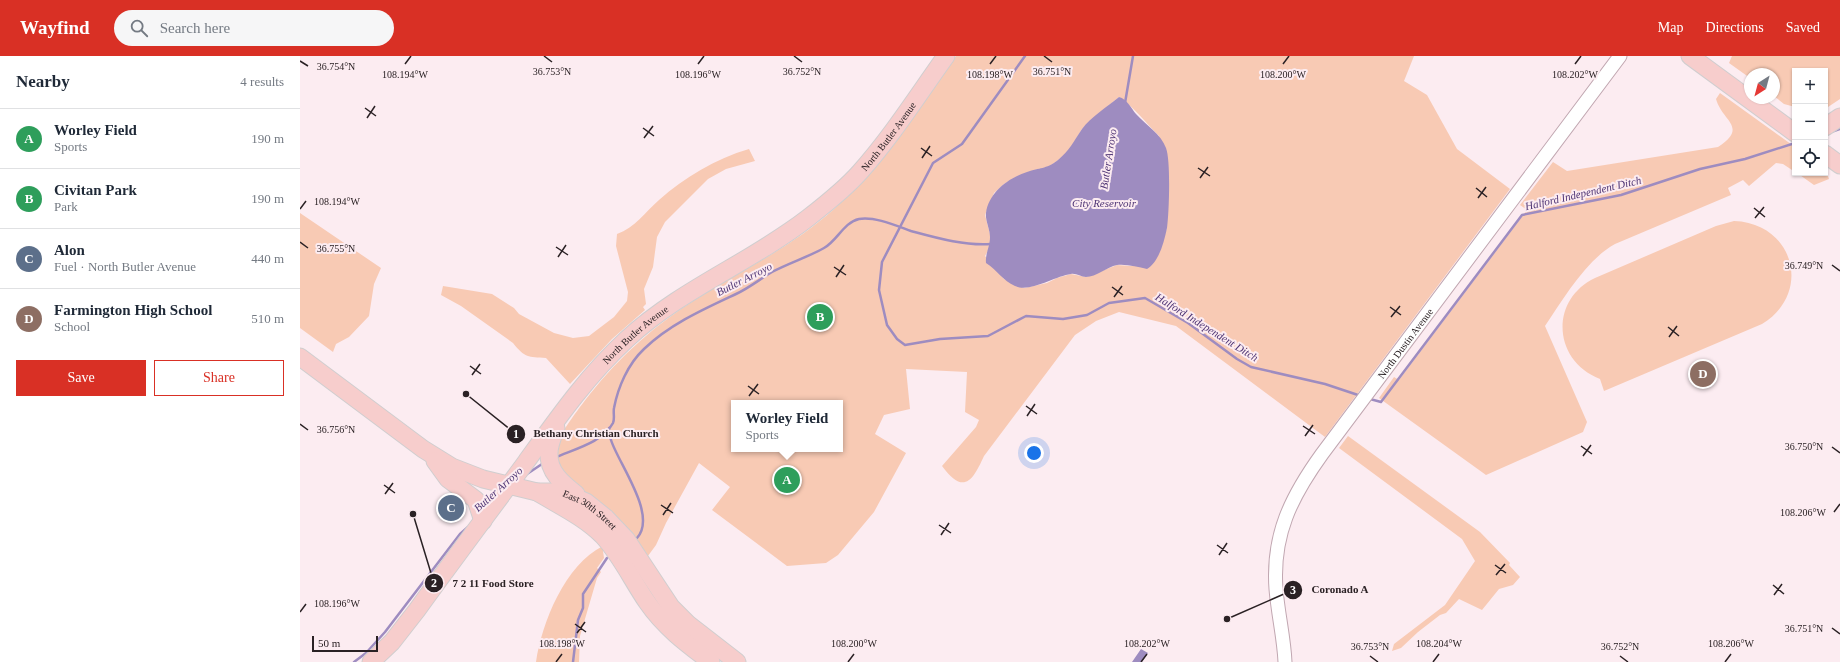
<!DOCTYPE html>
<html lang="en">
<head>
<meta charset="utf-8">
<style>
	body { margin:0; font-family:Georgia,serif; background:#f6f6f7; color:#1f2937 }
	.controls { position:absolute; right:12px; top:12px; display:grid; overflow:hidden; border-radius:0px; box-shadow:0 1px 3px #0004 }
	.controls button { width:36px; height:36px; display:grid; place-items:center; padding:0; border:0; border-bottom:1px solid #e0e1e3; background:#fff; color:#1f2937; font:20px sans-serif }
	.compass { position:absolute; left:1444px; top:12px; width:36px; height:36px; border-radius:50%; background:#fff; box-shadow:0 1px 3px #0004; rotate:216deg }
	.scale { position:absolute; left:12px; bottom:10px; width:66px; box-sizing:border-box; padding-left:4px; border:2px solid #2a2124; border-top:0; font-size:11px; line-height:14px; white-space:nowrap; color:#2a2124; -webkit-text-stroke:3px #fcecf1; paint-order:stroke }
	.you { position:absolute; left:734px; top:397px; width:14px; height:14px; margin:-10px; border:3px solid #fff; border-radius:50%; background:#1a73e8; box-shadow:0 0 0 6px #1a73e833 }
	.badge { display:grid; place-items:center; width:26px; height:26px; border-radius:50%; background:#d93025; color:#fff; font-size:13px; font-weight:700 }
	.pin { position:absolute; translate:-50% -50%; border:2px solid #fff; box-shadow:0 1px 4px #0006 }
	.popup { position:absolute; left:431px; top:344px; width:112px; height:52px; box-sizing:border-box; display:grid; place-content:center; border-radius:0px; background:#fff; filter:drop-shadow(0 1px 3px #0005); font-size:13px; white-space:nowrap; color:#747a83 }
	.popup b { font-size:15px; color:#1f2937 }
	.popup::after { content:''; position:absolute; left:50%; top:100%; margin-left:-8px; border:8px solid transparent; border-top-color:#fff }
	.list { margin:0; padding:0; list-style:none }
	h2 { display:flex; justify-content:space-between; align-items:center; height:52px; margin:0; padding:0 16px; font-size:17px }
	h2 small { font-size:13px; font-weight:400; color:#747a83 }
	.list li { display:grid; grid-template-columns:26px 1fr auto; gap:12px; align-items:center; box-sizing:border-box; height:60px; padding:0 16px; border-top:1px solid #e0e1e3 }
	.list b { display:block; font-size:15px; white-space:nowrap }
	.list p { margin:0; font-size:13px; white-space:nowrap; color:#747a83 }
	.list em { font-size:13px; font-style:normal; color:#747a83 }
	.actions { display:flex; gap:8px; padding:12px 16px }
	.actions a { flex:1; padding:9px 0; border:1px solid #d93025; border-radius:0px; text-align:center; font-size:14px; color:#d93025 }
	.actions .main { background:#d93025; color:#fff }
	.icon { flex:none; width:22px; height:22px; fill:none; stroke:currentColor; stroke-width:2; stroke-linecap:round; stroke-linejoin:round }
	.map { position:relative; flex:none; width:1540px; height:606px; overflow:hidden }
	header { display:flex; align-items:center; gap:24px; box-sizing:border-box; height:56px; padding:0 20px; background:#d93025; color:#fff }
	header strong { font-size:19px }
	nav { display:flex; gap:22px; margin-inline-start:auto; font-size:14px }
	.search { width:280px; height:36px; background:#f6f6f7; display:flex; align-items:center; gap:10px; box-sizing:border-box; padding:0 14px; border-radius:22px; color:#747a83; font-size:15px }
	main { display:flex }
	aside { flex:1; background:#fff }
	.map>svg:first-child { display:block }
	.green { fill:#f8cab4; fill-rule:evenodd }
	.water { fill:#9e8cc0 }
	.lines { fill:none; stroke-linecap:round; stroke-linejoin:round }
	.stream { stroke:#9e8cc0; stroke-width:2.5 }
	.minor-casing { stroke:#c1a7b1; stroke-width:15 }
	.major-casing { stroke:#d0cecf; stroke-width:19 }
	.minor { stroke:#fff; stroke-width:13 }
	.major { stroke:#f7cdcc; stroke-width:17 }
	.ticks { fill:none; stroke:#2a2124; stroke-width:1.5 }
	.labels { text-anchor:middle; stroke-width:4; stroke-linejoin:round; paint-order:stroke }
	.street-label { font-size:10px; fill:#2a2124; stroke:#fcecf1 }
	.water-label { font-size:11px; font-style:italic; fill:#4e3474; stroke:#fcecf1 }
	.ticks-label { font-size:10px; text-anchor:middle; fill:#2a2124; stroke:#fcecf1; stroke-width:4; stroke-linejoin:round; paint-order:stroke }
	.leader { fill:none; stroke:#2a2124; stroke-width:1.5 }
	.callout-dot { fill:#2a2124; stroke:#fcecf1; stroke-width:1.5 }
	.mark-label { font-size:12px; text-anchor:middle; font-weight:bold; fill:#fff }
	.callout-label { font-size:11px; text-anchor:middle; font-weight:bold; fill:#2a2124; stroke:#fcecf1; stroke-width:4; stroke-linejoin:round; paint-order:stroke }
</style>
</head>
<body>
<header>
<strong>Wayfind</strong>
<div class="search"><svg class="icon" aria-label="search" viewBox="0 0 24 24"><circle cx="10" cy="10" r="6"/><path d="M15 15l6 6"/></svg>Search here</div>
<nav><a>Map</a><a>Directions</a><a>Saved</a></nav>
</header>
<main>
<aside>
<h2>Nearby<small>4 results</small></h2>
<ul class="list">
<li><span class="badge" style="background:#2e9e5b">A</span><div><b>Worley Field</b><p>Sports</p></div><em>190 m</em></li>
<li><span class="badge" style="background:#2e9e5b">B</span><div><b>Civitan Park</b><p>Park</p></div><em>190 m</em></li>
<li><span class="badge" style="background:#5c6f8a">C</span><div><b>Alon</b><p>Fuel · North Butler Avenue</p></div><em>440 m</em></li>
<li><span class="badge" style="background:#8d6e63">D</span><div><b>Farmington High School</b><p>School</p></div><em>510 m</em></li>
</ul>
<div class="actions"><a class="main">Save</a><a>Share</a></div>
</aside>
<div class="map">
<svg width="1540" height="606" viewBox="0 0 1540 606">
	<rect width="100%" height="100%" fill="#fcecf1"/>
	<!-- green -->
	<path class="green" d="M656 0H1114L1104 25 1127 39 1157 93 1210 133 1025 381 876 270 819 256 796 265 775 279 684 400C673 424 664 440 642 410L676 371 679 364 665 356 667 316 606 313 610 353 584 359 575 378 606 397 574 456 538 499 526 507 487 510 412 454 430 431 399 407 366 467 356 489 345 504 255 412C256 404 255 395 257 388 259 378 283 347 290 338 320 300 357 267 398 242 444 213 493 190 534 153 582 110 618 52 656 0ZM819 41C832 49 847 68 859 80L867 172 857 201 831 210 817 209 786 221 771 218 757 222 747 227 724 232 704 223 685 200 690 191V178L685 159 694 137 704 128 716 121 738 113 747 112 757 105 769 95 782 73 789 66ZM434 347H540V393H434Z
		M1432 0H1540V43L1525 53V15H1495V51L1484 48 1474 40V18H1450V22L1429 7Z
		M1420 37 1495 91V116L1483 108 1476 107 1449 130 1443 124 1428 132 1431 139 1315 188C1286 204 1264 242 1245 270L1287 366 1283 376 1186 419 1079 342 1094 321 1099 324 1227 154 1220 149 1253 106 1267 115 1418 91C1449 71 1422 65 1416 43Z
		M449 93 455 105 426 113 408 123 365 166 357 181 353 211 344 233 346 248 343 251 345 254 312 283 270 328 246 302C228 301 225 302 213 287L161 250 141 239 143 230 192 238 214 252 219 258 254 277 273 282 289 280 314 261 327 245 328 236 316 190 317 178C335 172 345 156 359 144 385 121 415 103 449 93Z
		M1497 117H1524L1528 120 1529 123 1514 129Z
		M0 157 81 212 74 228 69 260 49 281 36 288 33 296 0 272Z
		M1434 165C1494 167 1513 237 1462 268L1304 335 1300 323C1253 305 1249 244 1295 222L1416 170Z
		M1048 380 1180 476 1210 507 1209 509 1220 521 1213 529 1199 533 1182 554 1159 543 1146 557 1140 559 1118 576 1101 592 1092 595 1094 588 1145 549 1175 505 1162 483 1039 392Z
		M303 490 306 493 303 495 304 502 297 512 301 516 297 522 280 580 279 606H236C242 566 265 509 303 490Z"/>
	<!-- water -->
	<path class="water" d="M819 41C827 43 831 52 836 58 846 69 861 78 866 92 871 105 869 158 867 172 864 186 859 206 847 213 838 211 827 208 817 209 807 211 796 221 786 221 781 221 776 217 771 218 755 220 730 237 715 230 703 225 697 214 686 207 685 198 690 191 690 181 690 173 685 164 686 157 689 136 709 122 727 116 740 111 745 114 758 104 770 94 773 86 782 73 791 61 807 51 819 41Z
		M841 593 848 597 842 606H832Z"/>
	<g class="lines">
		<!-- stream -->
		<path class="stream" d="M725 0 662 88 633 107 582 206 579 234 587 269 597 283 605 289 640 283 688 280 726 260 763 263 787 259 809 247 845 242 888 267 937 303 951 311 1025 328 1061 340
			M825 47 833 0
			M1531 76 1540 73
			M1070 343 1081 346 1222 159 1321 139 1400 113 1445 103 1495 87
			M309 372C309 376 309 380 311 384 318 407 358 459 337 482
			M254 402C274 393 302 387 313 367 315 363 313 356 314 352 318 331 328 308 344 293 370 268 404 253 436 238 449 232 460 223 472 216 489 207 508 201 524 192 537 185 544 166 559 163 574 160 597 170 611 175 637 182 665 190 691 188
			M227 418 245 406
			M54 606 66 597 85 576 160 478 168 471
			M273 606 278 564 283 552V538L307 502"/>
		<defs>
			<g id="minor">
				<path id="s1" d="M985 606C984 582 978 558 976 533 972 479 991 441 1022 398L1320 0"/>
			</g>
			<g id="major">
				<path d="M1390 0 1495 77"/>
				<path d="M1525 71 1540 61"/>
				<path d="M1525 98 1540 109"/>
				<path id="s2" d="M0 301 123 393 152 411 183 423 237 436H263L286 446 306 462 326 483 371 551 388 568 437 606"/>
				<path d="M256 372C253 380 249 389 249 397 248 416 263 428 276 438"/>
				<path d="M135 405 148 423 176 444 183 465"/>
				<path d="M237 436C260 450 284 461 303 480 321 500 332 524 347 546 364 571 387 588 411 606"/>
				<path id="s3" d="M71 606 92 586 117 554C153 504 190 455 226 406 257 363 287 320 327 283 381 233 450 207 508 162 526 148 545 133 560 116 592 80 618 39 646 0"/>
			</g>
		</defs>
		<!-- minor casing -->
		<use href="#minor" class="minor-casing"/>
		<!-- major casing -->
		<use href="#major" class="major-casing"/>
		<!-- minor -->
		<use href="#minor" class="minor"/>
		<!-- major -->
		<use href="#major" class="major"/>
	</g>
	<!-- ticks -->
	<path class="ticks" d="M244 0 252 6M494 0 502 6M744 0 752 6M0 5 8 10M105 8 111 0M398 8 404 0M690 8 696 0M983 8 989 0M1275 8 1281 0M65 52 76 60M67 62 75 50M343 72 354 80M344 82 353 70M621 92 632 100M622 102 630 90M898 112 910 120M900 122 908 111M1176 132 1187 141M1178 142 1186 131M1454 152 1465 161M0 153 6 145M1455 162 1464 151M0 186 8 192M256 191 268 199M258 201 266 189M1532 209 1540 215M534 211 546 219M536 221 544 209M812 231 823 239M814 241 822 230M1090 251 1101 259M1091 261 1100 250M1368 271 1379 280M1369 281 1377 270M170 310 181 318M172 319 180 308M448 330 459 338M449 340 458 328M726 350 737 358M727 360 735 348M0 368 8 374M1003 370 1015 378M1005 380 1013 369M1281 390 1292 398M1532 391 1540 397M1283 400 1291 389M84 429 95 437M85 438 93 427M361 449 373 457M1534 456 1540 448M363 459 371 447M639 469 651 477M641 479 649 467M917 489 928 497M919 499 927 487M1195 509 1206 517M1196 519 1205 508M1473 529 1484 538M1474 539 1482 528M0 556 6 548M275 568 286 576M1532 572 1540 578M277 577 285 566M1070 600 1078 606M1320 600 1328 606M256 606 262 598M548 606 554 598M841 606 847 598M1133 606 1139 598M1425 606 1431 598"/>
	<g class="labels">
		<!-- street labels -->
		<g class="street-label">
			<text dy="4" stroke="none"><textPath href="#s3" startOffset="746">North Butler Avenue</textPath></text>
			<text dy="4" stroke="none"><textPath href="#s3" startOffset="422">North Butler Avenue</textPath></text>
			<text dy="4" stroke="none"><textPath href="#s1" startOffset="358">North Dustin Avenue</textPath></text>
			<text dy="4" stroke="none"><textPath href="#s2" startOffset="335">East 30th Street</textPath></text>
		</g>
		<!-- water labels -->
		<g class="water-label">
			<text transform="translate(808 103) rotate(-81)" y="4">Butler Arroyo</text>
			<text transform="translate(1283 137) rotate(-13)" y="4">Halford Independent Ditch</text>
			<text x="804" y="151">City Reservoir</text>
			<text transform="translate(444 223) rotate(-27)" y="4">Butler Arroyo</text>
			<text transform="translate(907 271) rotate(32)" y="4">Halford Independent Ditch</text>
			<text transform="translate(198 433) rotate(-42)" y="4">Butler Arroyo</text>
		</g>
	</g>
	<g class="ticks-label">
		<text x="36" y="14">36.754°N</text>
		<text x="252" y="19">36.753°N</text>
		<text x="502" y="19">36.752°N</text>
		<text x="752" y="19">36.751°N</text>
		<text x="398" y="22">108.196°W</text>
		<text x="105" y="22">108.194°W</text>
		<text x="690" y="22">108.198°W</text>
		<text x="983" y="22">108.200°W</text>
		<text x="1275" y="22">108.202°W</text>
		<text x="37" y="149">108.194°W</text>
		<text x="36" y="196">36.755°N</text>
		<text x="1504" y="213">36.749°N</text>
		<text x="36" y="377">36.756°N</text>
		<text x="1504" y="394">36.750°N</text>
		<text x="1503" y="460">108.206°W</text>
		<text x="37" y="551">108.196°W</text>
		<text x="1504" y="576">36.751°N</text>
		<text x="262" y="591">108.198°W</text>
		<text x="554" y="591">108.200°W</text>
		<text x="847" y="591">108.202°W</text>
		<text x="1139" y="591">108.204°W</text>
		<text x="1431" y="591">108.206°W</text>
		<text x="1070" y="594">36.753°N</text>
		<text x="1320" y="594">36.752°N</text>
	</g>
	<!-- callouts -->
	<path class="leader" d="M166 338L216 378M113 458L134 527M927 563L993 534"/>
	<g class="callout-dot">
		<circle cx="166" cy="338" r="4"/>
		<circle cx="113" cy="458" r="4"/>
		<circle cx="927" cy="563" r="4"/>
		<circle cx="216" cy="378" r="10"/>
		<circle cx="134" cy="527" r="10"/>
		<circle cx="993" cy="534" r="10"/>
	</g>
	<g class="mark-label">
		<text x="216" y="382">1</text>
		<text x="134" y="531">2</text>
		<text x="993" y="538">3</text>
	</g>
	<g class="callout-label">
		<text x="296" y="381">Bethany Christian Church</text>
		<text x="193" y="531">7 2 11 Food Store</text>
		<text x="1040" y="537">Coronado A</text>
	</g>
</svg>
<div class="controls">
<button>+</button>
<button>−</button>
<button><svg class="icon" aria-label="locate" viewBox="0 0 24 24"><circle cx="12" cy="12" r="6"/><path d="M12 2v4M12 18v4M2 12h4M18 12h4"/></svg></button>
</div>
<svg class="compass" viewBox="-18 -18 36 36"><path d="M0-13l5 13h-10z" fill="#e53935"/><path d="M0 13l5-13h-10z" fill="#747a83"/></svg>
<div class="scale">50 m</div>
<div class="you"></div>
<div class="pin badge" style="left:487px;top:424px;background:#2e9e5b">A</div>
<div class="popup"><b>Worley Field</b>Sports</div>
<div class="pin badge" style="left:520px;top:261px;background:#2e9e5b">B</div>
<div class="pin badge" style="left:151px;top:452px;background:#5c6f8a">C</div>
<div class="pin badge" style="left:1403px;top:318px;background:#8d6e63">D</div>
</div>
</main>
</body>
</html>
